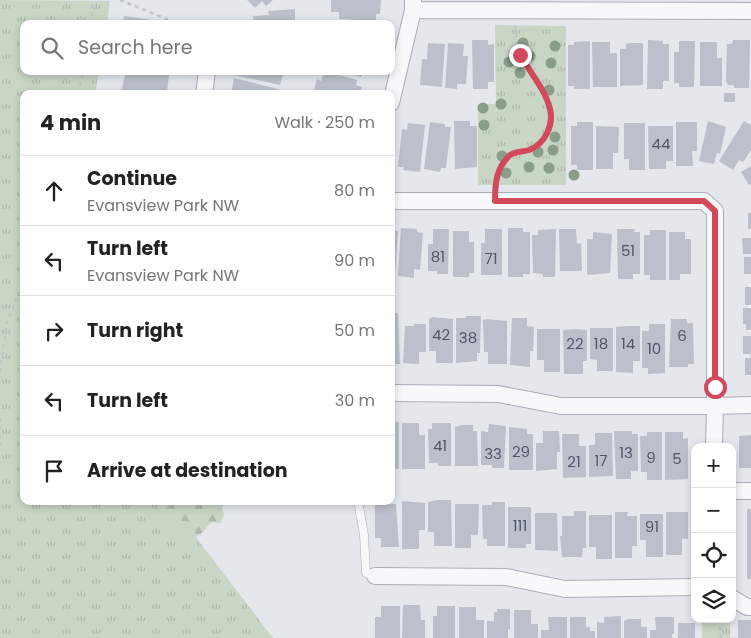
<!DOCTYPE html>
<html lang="en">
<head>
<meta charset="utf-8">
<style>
	body { margin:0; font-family:Poppins,sans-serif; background:#f6f6f6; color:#222 }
	.controls { position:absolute; right:15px; bottom:15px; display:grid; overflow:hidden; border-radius:10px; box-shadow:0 2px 8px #0003 }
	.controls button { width:45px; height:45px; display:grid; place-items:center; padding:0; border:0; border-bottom:1px solid #e0e0e0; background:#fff; color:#222; font:25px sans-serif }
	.stop { position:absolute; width:15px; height:15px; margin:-11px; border:4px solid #d1495b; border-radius:50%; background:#fff }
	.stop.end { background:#d1495b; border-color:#fff; box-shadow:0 1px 5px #0008 }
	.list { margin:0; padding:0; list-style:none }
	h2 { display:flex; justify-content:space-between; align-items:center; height:65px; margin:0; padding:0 20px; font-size:21px }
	h2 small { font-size:16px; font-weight:400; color:#767676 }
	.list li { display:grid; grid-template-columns:32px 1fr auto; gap:15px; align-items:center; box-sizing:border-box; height:70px; padding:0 20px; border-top:1px solid #e0e0e0 }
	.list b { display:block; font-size:19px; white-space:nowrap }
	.list p { margin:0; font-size:16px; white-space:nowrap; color:#767676 }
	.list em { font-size:16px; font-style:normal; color:#767676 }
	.icon { flex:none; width:28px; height:28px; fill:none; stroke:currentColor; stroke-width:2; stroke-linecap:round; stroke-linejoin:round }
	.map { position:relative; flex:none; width:751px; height:638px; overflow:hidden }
	.search { position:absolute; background:#fff; box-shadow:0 2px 8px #0003; left:20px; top:20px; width:375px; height:55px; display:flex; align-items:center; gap:12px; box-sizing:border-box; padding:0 18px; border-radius:10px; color:#767676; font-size:19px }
	.panel { position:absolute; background:#fff; box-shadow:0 2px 8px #0003; left:20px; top:90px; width:375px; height:415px; border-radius:10px }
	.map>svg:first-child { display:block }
	.grass { fill:url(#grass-tufts) }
	.forest { fill:url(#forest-firs) }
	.garden { fill:#c9d6c5 }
	.building { fill:#bbc0ca }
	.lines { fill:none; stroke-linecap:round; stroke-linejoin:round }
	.lane-casing { stroke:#a9aeb7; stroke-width:9 }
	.street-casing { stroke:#a9aeb7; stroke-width:18 }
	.path { stroke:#c2c5cb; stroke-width:2.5; stroke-dasharray:4 4; stroke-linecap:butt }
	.lane { stroke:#f7f8fa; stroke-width:8 }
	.street { stroke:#f7f8fa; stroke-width:16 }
	.tree { fill:#899d89 }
	.route { stroke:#d1495b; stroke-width:6 }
	.labels { text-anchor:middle; stroke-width:4; stroke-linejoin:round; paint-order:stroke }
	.number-label { font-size:15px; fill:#4f5766 }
</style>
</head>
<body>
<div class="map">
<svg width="751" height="638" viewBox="0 0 751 638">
	<defs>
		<pattern id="grass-tufts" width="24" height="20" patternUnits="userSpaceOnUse" patternTransform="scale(1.25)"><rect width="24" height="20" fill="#c9d6c5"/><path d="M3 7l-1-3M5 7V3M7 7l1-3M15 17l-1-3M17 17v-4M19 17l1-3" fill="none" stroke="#adb8ab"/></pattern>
		<pattern id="forest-firs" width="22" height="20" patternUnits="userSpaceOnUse" patternTransform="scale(1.25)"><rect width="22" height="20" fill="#c9d6c5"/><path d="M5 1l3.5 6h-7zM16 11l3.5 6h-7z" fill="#adb8ab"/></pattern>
	</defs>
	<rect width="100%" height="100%" fill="#e4e7ec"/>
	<!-- grass -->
	<path class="grass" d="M0 0 110 1 107 24H24V71H99L95 94H24V501H168L273 638H0Z
		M495 25 566 26V185H478V105L496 104Z
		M702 619H730V638H702Z"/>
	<!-- forest -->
	<path class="forest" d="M155 501H227L222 507 224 515 220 523 212 522C205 528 201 537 191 538 180 539 157 511 155 501Z"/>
	<!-- garden -->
	<path class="garden" d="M551 36 554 37 559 45 553 55V66C542 63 539 51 543 41Z
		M496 94 503 99 504 112 478 136V105L496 104Z
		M553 129C559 139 560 147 551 156L536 155 532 151 547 150 553 145 550 134Z
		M530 162 543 167 553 163 557 166 555 170C545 173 532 176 525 168L526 164Z"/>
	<!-- building -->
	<path class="building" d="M247 0H273L266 6 262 1 255 8Z
		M331 0H381L380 14H376V21L339 19V12H331Z
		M295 9V24H254L253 16 269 15 268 11Z
		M124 16 159 21 158 24H123Z
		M472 40H488V45L494 44V82H488V89H473Z
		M648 40 663 41V44H669V81H663V89H647Z
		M733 40H750L749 88H734V85H728L726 81 727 44H732Z
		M590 41V89H574V86H568V45H574V42Z
		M679 41H695L694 87H679V83H674V52H679Z
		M592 42H610V53H617V87H593Z
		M700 42H717V58H722V86H700Z
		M428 43 445 44 442 87 420 85 422 59H427Z
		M448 43 464 44 463 56H468L466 84H457V89L445 88Z
		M630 43H643V85L620 86V49H626V44Z
		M126 71 169 75 167 92H121Z
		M235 71H284L280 85 234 75Z
		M324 71 357 80 356 85 362 87 360 94H325L314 90 317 79 321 81Z
		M341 71H367V74L363 73 361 77Z
		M234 78 278 89 277 94H231Z
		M724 93H735V102H724Z
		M454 121H470V126H477V167L455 169Z
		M708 121 726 127 720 154 717 153 714 164 699 161Z
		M744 121 751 125V150L743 162 739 160 733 170 719 161Z
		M430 122 445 124V127H451L446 168H441L440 172 424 169Z
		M577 122H593V170H577V165H571V126H577Z
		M676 122H697V151H692L693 166H676Z
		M408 123 425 125 420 172 403 170 404 167H398L402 129 407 130Z
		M624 123H645V170H629V159H624Z
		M596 126 619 127 618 153H613V169H596Z
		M648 126H673V161H666V169H649Z
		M751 166V184L749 185 741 172Z
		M748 213H751V229H748Z
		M401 228 417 229V232L423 233 420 270 414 269V278L398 276Z
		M508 228H523V232H530V274H523V277H508Z
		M433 229H449L448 274H437V271H428V244H433Z
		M485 229H502V275H481V243H485Z
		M556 229 555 277H543V274L533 273 532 235H538V230Z
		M559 229H576L577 244 581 243 582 271H560Z
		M617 229H635L634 232H640V274H633V279H618Z
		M391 230 398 231 395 278 391 277Z
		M650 230H666V280H650V275H644V235H650Z
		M453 231H469V242H474V273H469V277H453Z
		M593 232 612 234 610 273 587 275V239H593Z
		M669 232H685V239H691V274H680V280H669Z
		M742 238H751V254H743Z
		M744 257H751V274H744Z
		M745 287H751V305H745Z
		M743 308H751V330H746V324H743Z
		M391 313H398L400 364H391Z
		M466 316H481L480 353H477V361L456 363V318H466Z
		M432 317 453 319V363H436V351H429V319Z
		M512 318H527V326L534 327 533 351H530V367L510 365Z
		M486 319 507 321V364H488V352H484L483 320Z
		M671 319H687V323H693L694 364H688V367H669Z
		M414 324H426V352H419V364L403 363 405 326H414Z
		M649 324H665V373L648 374V368H642V331H649Z
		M628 326H640V361H633V373L616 372V327Z
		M590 328H613V371H597V360L590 359Z
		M537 329H560V372H544V360H537Z
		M575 329 587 330V361H583V374H564L563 330Z
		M743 336H751V354H743Z
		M745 358H751V375H745Z
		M391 422H399V469H391Z
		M402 423H419V435H425V469H402Z
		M432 423H451V466H438V463H429L428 429H432Z
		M489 424 506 426 504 468H492V465H481V431L488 432Z
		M462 425H473V431H477L478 466H455V427Z
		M509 427 527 429V434H533V470H509Z
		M543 431H559L560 452H557V469L536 471V443H543Z
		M614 431H632V434H638V471H631V479H616Z
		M647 432H662V480H647V472H641L640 436H647Z
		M665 432H683V439L688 438V479L665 480Z
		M595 433H612L613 476 589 477V445H595Z
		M562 434H579V446H586V477L563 478Z
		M751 435V468H739V436Z
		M438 500H451L452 546H434V532H428V502Z
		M375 501H389V504H396L399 547H381V538H375Z
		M402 501 425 503V530H419V549H402Z
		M492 502H505V546H487V539H483L482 505H492Z
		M455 504H479L478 535H471V548H455Z
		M508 507H531V544H526V548H508Z
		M747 509H751V579H747Z
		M574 511H586V548H583L582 557H562L560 536H562V516H574Z
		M615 512H628L627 516H637V546H632V558H615Z
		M666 512H688V539H682V555H666Z
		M535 513H557L558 551 535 550Z
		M640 514H663V557H646V540H640Z
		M589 515H612V559H596V547H589Z
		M403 605H420L421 620H425V638H402Z
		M381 606H400V638H375V617H381Z
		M437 606H455V638H433V616H437Z
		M459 607H476V620H484V638H459Z
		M497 609H510V629H508V638H487V621H494V612H497Z
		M514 610H531V624H538V638H514Z
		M621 616V638H597V622L604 623V617Z
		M548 617H567V638H541V630H549Z
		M570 617H586V627H590V631H595V638H570Z
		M655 617H674V634H672V638H650V630H656Z
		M628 619H641V627H647V638H624V621Z
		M738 620H751V638H738Z
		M678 623H695V638H678Z"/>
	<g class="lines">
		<defs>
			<path id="lane" d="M358 501 364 535 366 573 375 576"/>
			<path id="street" d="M413 10 751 11
				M204 94 207 71
				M391 103 413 10V1
				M391 201H704L715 211V406H561L498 394 391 393
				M714 447 715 406 751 405
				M732 491H751
				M375 576 506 577 565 589 695 587
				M732 598 747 607H751"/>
		</defs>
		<!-- lane casing -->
		<use href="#lane" class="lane-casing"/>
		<!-- street casing -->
		<use href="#street" class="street-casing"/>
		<!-- path -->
		<path class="path" d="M120 0 179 24
			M92 24V0
			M78 94 84 71
			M495 185 498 171 511 154 530 150 541 143 546 135 551 119 547 100 517 47 515 24
			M0 372 7 321 24 283
			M0 418V445
			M719 619 721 638"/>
		<!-- lane -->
		<use href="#lane" class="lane"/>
		<!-- street -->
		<use href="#street" class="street"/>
	</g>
	<!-- trees -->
	<g class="tree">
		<circle cx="523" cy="43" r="5.5"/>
		<circle cx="555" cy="46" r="5.5"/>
		<circle cx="530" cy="56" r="5.5"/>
		<circle cx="509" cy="62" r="5.5"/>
		<circle cx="551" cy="63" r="5.5"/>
		<circle cx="520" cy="73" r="5.5"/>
		<circle cx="549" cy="90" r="5.5"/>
		<circle cx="501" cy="104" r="5.5"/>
		<circle cx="483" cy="108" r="5.5"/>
		<circle cx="484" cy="125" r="5.5"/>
		<circle cx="555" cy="137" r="5.5"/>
		<circle cx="553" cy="150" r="5.5"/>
		<circle cx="538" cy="152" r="5.5"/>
		<circle cx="502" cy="156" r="5.5"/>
		<circle cx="529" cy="167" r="5.5"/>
		<circle cx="549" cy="168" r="5.5"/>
		<circle cx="506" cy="173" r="5.5"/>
		<circle cx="574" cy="175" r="5.5"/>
	</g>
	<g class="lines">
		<!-- route -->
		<path class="route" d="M520 55C530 72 546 91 550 109 554 125 545 144 529 150 523 152 515 151 510 155 496 168 495 184 495 201H704L715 211V387"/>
	</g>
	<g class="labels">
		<!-- number labels -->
		<g class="number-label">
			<text x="661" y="149">44</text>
			<text x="628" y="256">51</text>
			<text x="438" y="262">81</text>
			<text x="491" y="264">71</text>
			<text x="441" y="340">42</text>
			<text x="682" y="341">6</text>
			<text x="468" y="343">38</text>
			<text x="575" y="349">22</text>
			<text x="601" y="349">18</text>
			<text x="628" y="349">14</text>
			<text x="654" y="354">10</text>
			<text x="440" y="451">41</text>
			<text x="521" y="457">29</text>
			<text x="626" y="458">13</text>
			<text x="493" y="459">33</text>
			<text x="651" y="463">9</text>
			<text x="677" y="464">5</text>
			<text x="601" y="466">17</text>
			<text x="574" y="467">21</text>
			<text x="520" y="531">111</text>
			<text x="652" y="532">91</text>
		</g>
	</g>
</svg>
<div class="controls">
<button>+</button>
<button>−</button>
<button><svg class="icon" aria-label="locate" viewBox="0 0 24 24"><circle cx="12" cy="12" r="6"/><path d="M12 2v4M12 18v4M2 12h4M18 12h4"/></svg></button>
<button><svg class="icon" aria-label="layers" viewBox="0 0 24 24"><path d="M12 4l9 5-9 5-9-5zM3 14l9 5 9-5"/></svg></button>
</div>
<div class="stop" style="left:715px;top:387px"></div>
<div class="stop end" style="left:520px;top:55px"></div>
<div class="search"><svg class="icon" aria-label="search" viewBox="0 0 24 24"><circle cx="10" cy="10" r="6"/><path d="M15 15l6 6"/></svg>Search here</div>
<section class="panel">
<h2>4 min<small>Walk · 250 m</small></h2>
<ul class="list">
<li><svg class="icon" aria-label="ahead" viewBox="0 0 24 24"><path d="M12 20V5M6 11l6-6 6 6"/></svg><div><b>Continue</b><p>Evansview Park NW</p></div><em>80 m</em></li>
<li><svg class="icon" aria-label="left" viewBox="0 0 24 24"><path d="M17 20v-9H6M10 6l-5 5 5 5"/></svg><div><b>Turn left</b><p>Evansview Park NW</p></div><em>90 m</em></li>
<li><svg class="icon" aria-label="right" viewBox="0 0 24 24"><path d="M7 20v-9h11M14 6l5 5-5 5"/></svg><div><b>Turn right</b></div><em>50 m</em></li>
<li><svg class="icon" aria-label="left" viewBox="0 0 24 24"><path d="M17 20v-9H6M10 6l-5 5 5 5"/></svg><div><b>Turn left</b></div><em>30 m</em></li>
<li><svg class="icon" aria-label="arrive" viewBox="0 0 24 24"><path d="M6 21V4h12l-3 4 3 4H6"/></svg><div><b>Arrive at destination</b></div></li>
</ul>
</section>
</div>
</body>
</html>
